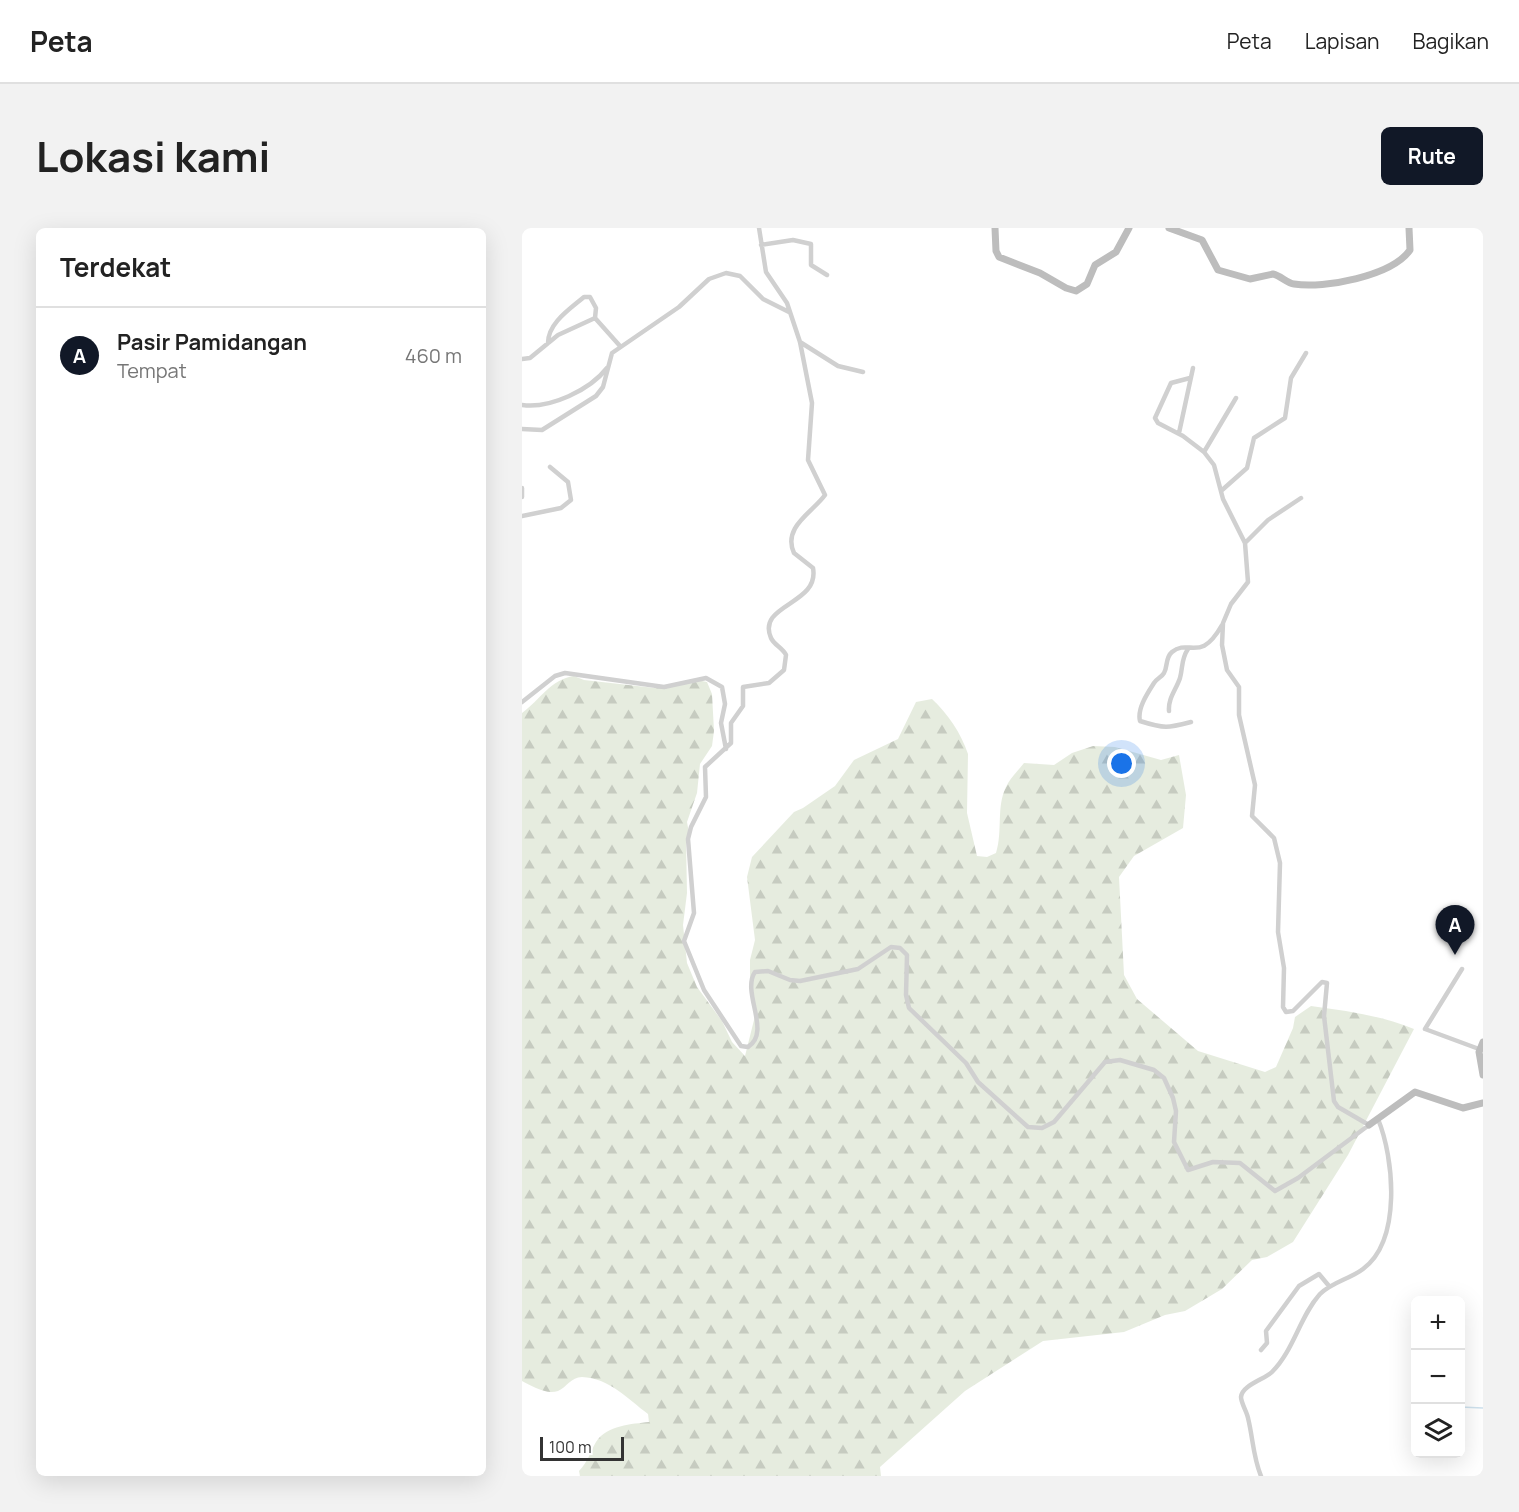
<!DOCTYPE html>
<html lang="id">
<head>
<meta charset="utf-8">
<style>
	body { margin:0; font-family:Manrope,sans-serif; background:#f2f2f2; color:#222 }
	.controls { position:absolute; right:18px; bottom:18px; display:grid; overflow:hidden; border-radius:9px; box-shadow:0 6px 24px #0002 }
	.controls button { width:54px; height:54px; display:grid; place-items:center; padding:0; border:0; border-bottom:2px solid #e0e0e0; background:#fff; color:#222; font:30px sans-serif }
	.scale { position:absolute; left:18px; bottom:15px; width:84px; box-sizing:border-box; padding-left:6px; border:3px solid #333; border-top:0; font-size:16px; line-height:21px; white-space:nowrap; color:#333; -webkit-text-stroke:4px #fff; paint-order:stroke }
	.you { position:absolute; left:600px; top:536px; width:21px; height:21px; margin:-15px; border:4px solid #fff; border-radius:50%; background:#1a73e8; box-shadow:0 0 0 9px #1a73e833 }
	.badge { display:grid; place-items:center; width:39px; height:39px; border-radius:50%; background:#111827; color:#fff; font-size:20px; font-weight:700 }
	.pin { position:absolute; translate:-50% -50px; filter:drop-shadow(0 2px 3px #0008) }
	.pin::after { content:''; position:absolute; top:32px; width:21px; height:18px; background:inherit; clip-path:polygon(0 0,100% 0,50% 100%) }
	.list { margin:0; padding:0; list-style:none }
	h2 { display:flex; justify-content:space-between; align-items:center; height:78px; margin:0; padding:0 24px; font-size:26px }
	h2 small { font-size:20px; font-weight:400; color:#767676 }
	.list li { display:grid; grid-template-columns:39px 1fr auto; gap:18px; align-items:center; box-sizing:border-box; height:96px; padding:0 24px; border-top:2px solid #e0e0e0 }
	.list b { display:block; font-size:22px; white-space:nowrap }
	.list p { margin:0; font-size:20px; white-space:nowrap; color:#767676 }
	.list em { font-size:20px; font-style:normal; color:#767676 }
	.icon { flex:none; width:33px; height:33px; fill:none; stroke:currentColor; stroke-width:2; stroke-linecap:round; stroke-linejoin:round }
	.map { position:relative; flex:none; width:961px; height:1248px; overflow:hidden; border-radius:9px }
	header { display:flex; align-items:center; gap:36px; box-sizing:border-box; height:84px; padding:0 30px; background:#fff; border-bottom:2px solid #e0e0e0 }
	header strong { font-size:28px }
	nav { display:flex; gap:33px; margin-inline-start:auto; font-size:21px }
	.intro { display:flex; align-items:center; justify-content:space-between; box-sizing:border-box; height:144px; padding:0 36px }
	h1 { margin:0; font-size:42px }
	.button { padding:15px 27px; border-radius:9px; background:#111827; color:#fff; font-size:21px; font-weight:700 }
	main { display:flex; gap:36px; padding:0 36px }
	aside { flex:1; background:#fff; border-radius:9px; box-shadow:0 6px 24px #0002 }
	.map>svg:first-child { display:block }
	.forest { fill:url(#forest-firs) }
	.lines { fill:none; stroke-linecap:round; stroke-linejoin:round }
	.stream { stroke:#cfe2ee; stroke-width:1.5 }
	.street { stroke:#d0d0d0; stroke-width:4.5 }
	.secondary { stroke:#bdbdbd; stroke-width:7 }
</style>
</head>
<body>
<header>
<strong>Peta</strong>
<nav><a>Peta</a><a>Lapisan</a><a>Bagikan</a></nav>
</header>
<div class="intro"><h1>Lokasi kami</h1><a class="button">Rute</a></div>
<main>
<aside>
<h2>Terdekat<small></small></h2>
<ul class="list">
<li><span class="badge">A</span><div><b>Pasir Pamidangan</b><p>Tempat</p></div><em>460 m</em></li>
</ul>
</aside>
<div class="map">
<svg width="961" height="1248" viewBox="0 0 961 1248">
	<defs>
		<pattern id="forest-firs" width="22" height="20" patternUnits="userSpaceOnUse" patternTransform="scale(1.5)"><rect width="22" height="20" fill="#e6ecdf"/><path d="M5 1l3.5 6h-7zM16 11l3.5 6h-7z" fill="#c6cbc0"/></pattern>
	</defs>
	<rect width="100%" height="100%" fill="#fff"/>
	<!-- forest -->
	<path class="forest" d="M52 448 62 452 133 460 175 452 185 454 190 466 192 503 190 518 178 536 175 565 165 594 167 605 164 613 165 665 161 697 165 735 175 759 200 793 210 814 223 828 233 788 228 756V732L233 712 225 649 230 629 272 584 281 580 313 558 332 532 376 511 394 474 410 471C426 486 439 505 446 526L445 585 455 628 465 629 474 625C481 603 474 579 484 559 488 550 496 543 502 535L532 537 550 525 571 518 593 519 639 532 657 527 664 567 661 600 612 628 597 649 602 747 615 771 676 823 743 844 754 839 771 800 773 789 789 778C824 783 858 787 892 801L826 927 771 1014 745 1029 730 1032 700 1061 663 1083 643 1087 602 1104 521 1113 443 1163 358 1239 359 1248H58L57 1243C66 1234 68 1224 74 1214 85 1197 110 1196 127 1194L126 1186C106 1171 87 1150 60 1149 49 1149 45 1159 36 1163 24 1167 10 1158 0 1153V485C18 472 29 451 52 448Z"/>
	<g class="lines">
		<!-- stream -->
		<path class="stream" d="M938 1179 961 1180"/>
		<!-- street -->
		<path class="street" d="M237 0 244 44 265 75 278 114 290 175 286 232 303 267C291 284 260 299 272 325L291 340C298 377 234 376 249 410 252 417 261 420 264 427L262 442 247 455 221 459V478L209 495V515L183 539 184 569 169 599 166 611 172 685 162 713 182 762 219 818 226 819C250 804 219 764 233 744L246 743 268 752 278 753 336 741 369 719 378 720 385 727 384 767 387 780 444 835 456 854 506 899 520 900 532 894 583 834 598 832 632 842 642 850 651 870 654 883 652 914 666 942 691 934 718 935 753 963 776 950 847 897 816 879 812 873 802 788 805 755 800 754 771 783 764 784 761 779 762 740 756 704 758 635 752 610 730 588 733 557 717 487V459L705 442 700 417 701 395 709 376 726 354 723 315 701 271 692 237 682 224 661 208 636 195 633 190 649 155 668 150
			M239 17 271 12 289 16V37L305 47
			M278 114 316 138 341 144
			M26 115C26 95 48 81 62 69H68L74 80 73 90
			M0 131 8 130 36 107 73 90 98 118
			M0 177C28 181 68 162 85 140
			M0 201 20 202 74 168 81 159 90 125 157 79 187 51 204 45 218 48 241 71 267 84
			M657 205 671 140
			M682 224 714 170
			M0 260V269
			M699 263 725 240 732 210 763 190 769 150 784 125
			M0 288 39 280 49 272 46 254 28 239
			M723 315 746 292 779 270
			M0 474 33 448 43 445 142 459 184 450 200 459 203 476 199 495 204 521
			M647 483C646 470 654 462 658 450 661 439 659 431 666 421
			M669 494C646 500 643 501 618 493 615 481 625 466 632 455 634 451 640 449 642 445 646 438 643 430 650 424 667 410 678 436 700 397
			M940 741 903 801 957 821
			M739 1122 745 1115 744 1103 777 1058 797 1046 807 1058
			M739 1248C731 1229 731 1210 726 1190 725 1184 719 1175 719 1169 720 1157 743 1151 750 1144 772 1122 778 1088 798 1066 810 1054 828 1051 841 1041 880 1012 872 930 856 891"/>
		<!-- secondary -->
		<path class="secondary" d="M473 0 474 23 477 29 518 45 544 60 554 63 565 56 573 37 594 24 607 0
			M647 0 680 12 696 42 728 51 751 46C759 48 765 55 772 56 802 61 870 48 888 22L887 0
			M961 814 957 824 961 847
			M847 897 893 864 941 880 961 875"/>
	</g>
</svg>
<div class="controls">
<button>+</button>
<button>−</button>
<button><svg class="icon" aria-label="layers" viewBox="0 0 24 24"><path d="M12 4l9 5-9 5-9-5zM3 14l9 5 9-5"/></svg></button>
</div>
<div class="scale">100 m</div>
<div class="you"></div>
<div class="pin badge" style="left:933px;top:727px">A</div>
</div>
</main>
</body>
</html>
